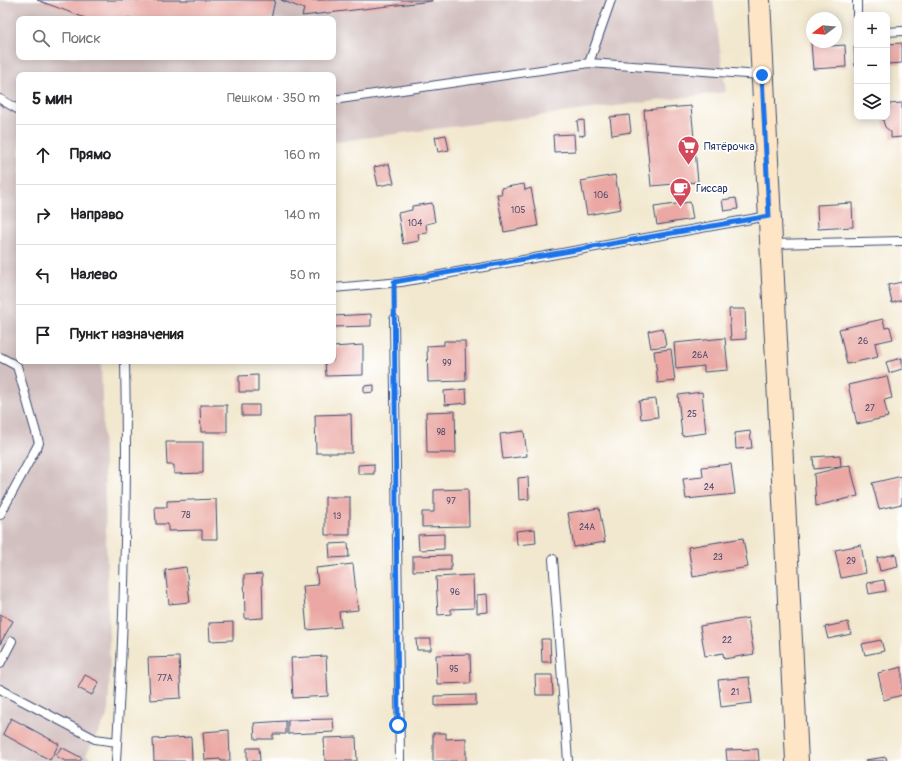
<!DOCTYPE html>
<html lang="ru">
<head>
<meta charset="utf-8">
<style>
	body { margin:0; font-family:Pangolin,sans-serif; background:#f6f6f6; color:#202124 }
	.controls { position:absolute; right:12px; top:12px; display:grid; overflow:hidden; border-radius:8px; box-shadow:0 2px 10px #0003 }
	.controls button { width:36px; height:36px; display:grid; place-items:center; padding:0; border:0; border-bottom:1px solid #e0e0e0; background:#fff; color:#202124; font:20px sans-serif }
	.compass { position:absolute; left:806px; top:12px; width:36px; height:36px; border-radius:50%; background:#fff; box-shadow:0 2px 10px #0003; rotate:254deg }
	.stop { position:absolute; width:12px; height:12px; margin:-9px; border:3px solid #1a73e8; border-radius:50%; background:#fff }
	.stop.end { background:#1a73e8; border-color:#fff; box-shadow:0 1px 4px #0008 }
	.list { margin:0; padding:0; list-style:none }
	h2 { display:flex; justify-content:space-between; align-items:center; height:52px; margin:0; padding:0 16px; font-size:17px }
	h2 small { font-size:13px; font-weight:400; color:#757577 }
	.list li { display:grid; grid-template-columns:26px 1fr auto; gap:12px; align-items:center; box-sizing:border-box; height:60px; padding:0 16px; border-top:1px solid #e0e0e0 }
	.list b { display:block; font-size:15px; white-space:nowrap }
	.list em { font-size:13px; font-style:normal; color:#757577 }
	.icon { flex:none; width:22px; height:22px; fill:none; stroke:currentColor; stroke-width:2; stroke-linecap:round; stroke-linejoin:round }
	.map { position:relative; flex:none; width:902px; height:761px; overflow:hidden }
	.search { position:absolute; background:#fff; box-shadow:0 2px 10px #0003; left:16px; top:16px; width:320px; height:44px; display:flex; align-items:center; gap:10px; box-sizing:border-box; padding:0 14px; border-radius:8px; color:#757577; font-size:15px }
	.panel { position:absolute; background:#fff; box-shadow:0 2px 10px #0003; left:16px; top:72px; width:320px; height:292px; border-radius:8px }
	.map>svg:first-child { display:block }
	.industrial { fill:#d2bfbf; fill-rule:evenodd }
	.building { fill:#eaa7a3 }
	.lines { fill:none; stroke-linecap:round; stroke-linejoin:round }
	.lane-casing { stroke:#3b4b6f; stroke-width:10 }
	.secondary-casing { stroke:#3b4b6f; stroke-width:24 }
	.path { stroke:#3b4b6f; stroke-width:2.5; stroke-dasharray:3 3; stroke-linecap:butt }
	.lane { stroke:#fff; stroke-width:8 }
	.secondary { stroke:#fde5c5; stroke-width:22 }
	.route { stroke:#1a73e8; stroke-width:5 }
	.labels { text-anchor:middle; stroke-width:3.5; stroke-linejoin:round; paint-order:stroke }
	.number-label { font-size:9px; fill:#4f4d6f }
	.poi-label { font-size:11px; fill:#1b2f5e; stroke:#fff; text-anchor:start }
</style>
</head>
<body>
<div class="map">
<svg width="902" height="761" viewBox="0 0 902 761">
	<rect width="100%" height="100%" fill="#fff"/>
	<filter id="ink" filterUnits="userSpaceOnUse"><feTurbulence type="fractalNoise" baseFrequency=".025" numOctaves="2"/><feDisplacementMap in="SourceGraphic" scale="8" xChannelSelector="R" yChannelSelector="G"/><feConvolveMatrix kernelMatrix="1 2 1 2 8 2 1 2 1" color-interpolation-filters="sRGB"/></filter>
	<filter id="wash" filterUnits="userSpaceOnUse"><feTurbulence type="fractalNoise" baseFrequency=".012" numOctaves="4" result="noise"/><feDisplacementMap in="SourceGraphic" scale="16" xChannelSelector="R" yChannelSelector="G"/><feGaussianBlur stdDeviation="0.9" result="paint"/><feColorMatrix in="noise" values="0 0 0 0 0 0 0 0 0 0 0 0 0 0 0 0 0 1.4 0 .05"/><feComposite in="paint" operator="in"/></filter>
	<g filter="url(#wash)">
		<rect width="100%" height="100%" fill="#f2e8cf"/>
		<!-- industrial -->
		<path class="industrial" d="M0 0H713L726 92 333 142V75H19V361H101L110 672 108 714 86 755 97 761H0ZM19 19H333V57H19Z"/>
		<g id="blocks">
			<!-- building -->
			<path class="building" d="M37 0H275L271 19H88Z
				M281 0H432V1L302 16 304 9Z
				M811 42H831V46L845 45 846 67 813 69Z
				M902 43V63L887 64V44Z
				M857 45V66H855L854 46Z
				M902 103V137L891 138V132L885 127 883 121 884 117H887L889 104Z
				M691 106 698 182 651 186 644 110Z
				M629 115 631 132 612 135 610 117Z
				M584 120 585 135 579 136 577 121Z
				M574 134 575 151 554 152 553 135Z
				M446 135 449 150 438 152 435 137Z
				M389 164 394 183 378 186 374 167Z
				M615 175 621 209 587 215 581 181Z
				M524 184 525 190 531 188 538 226 504 232 497 194H502L501 188Z
				M736 198 738 209 724 211 722 200Z
				M690 202 693 219 657 225 654 207Z
				M432 203 435 222 426 224 427 233 418 234 419 241 403 244 398 213 412 210V206Z
				M852 203 853 227 818 229 817 205Z
				M902 282V300L892 303 888 285Z
				M729 309H745L746 339 731 340Z
				M371 314V326L333 327V316Z
				M883 319 885 328 890 327 893 339 875 343 878 357 847 364 839 329Z
				M663 328 666 346 651 348 648 331Z
				M725 338 728 370 704 372V366L676 369 674 343Z
				M444 341H465L466 381 428 382 427 346 444 345Z
				M363 345V375L326 376 325 361H333V347Z
				M671 349 675 381 658 383 654 351Z
				M902 358V369L889 373 886 362Z
				M258 375V392H239V376Z
				M887 376 892 398 884 400 888 417 857 424 848 385Z
				M374 385V392L364 393V386Z
				M466 389 467 403 445 405 444 391Z
				M702 392 706 433 682 436 678 395Z
				M656 399 658 417 641 419 639 401Z
				M200 405H227V432H201Z
				M242 405H259V416H242Z
				M455 411 456 453H427L426 412Z
				M351 414 352 453H316L315 415Z
				M524 431 527 456 503 459 500 434Z
				M750 431 752 448 736 449 735 433Z
				M166 442H203V473L174 474V465H167Z
				M840 455 841 466 814 469 813 457Z
				M374 464V474H358V465Z
				M731 464 735 494 686 499 683 479 703 477 702 467Z
				M850 465 858 496 816 506 814 474Z
				M902 476V504L879 509 872 483Z
				M528 477 529 499 519 500 518 478Z
				M468 489 469 526 422 527V512H434V490Z
				M325 497H350V535H325Z
				M216 499 217 539H202V530L168 531V524H156L155 507H167V501Z
				M599 508 605 542 574 547 568 513Z
				M535 529 536 543 517 545 516 531Z
				M444 534V549L419 550 418 535Z
				M743 538 748 567 693 577 688 547Z
				M348 543 349 557 330 558 329 544Z
				M861 545 866 573 841 578 835 550Z
				M896 554 898 567 880 571 877 558Z
				M451 555V570L413 571V556Z
				M353 564 358 610 339 612 341 627 307 630 303 586 318 585 316 568Z
				M186 567 190 602 169 604 165 570Z
				M262 574 263 618 245 619 244 575Z
				M473 575 474 608 451 609V614L438 615 436 577Z
				M884 580 886 591 869 594 867 583Z
				M487 594 488 612 477 613V595Z
				M0 614 13 621 0 644Z
				M748 618 754 654 724 659 723 653 705 656 700 626Z
				M233 622V640L210 641 209 623Z
				M848 622 851 634 828 639 825 627Z
				M416 639H431V650H417Z
				M541 639H550L551 662H542Z
				M881 640 884 651 865 655 862 644Z
				M470 654 471 683 437 684 436 655Z
				M326 656 328 696 293 698 291 658Z
				M179 657 181 698 150 700 148 658Z
				M902 667V695L884 700 878 673Z
				M85 675 99 682 92 695 78 688Z
				M535 675H552L553 695H536Z
				M749 677 752 703 721 707 718 680Z
				M476 695V705L435 706V696Z
				M11 718 59 744 50 760 3 734Z
				M333 719 334 732 288 734V720Z
				M286 721V734H273V739H255L254 723Z
				M229 730 230 761H221L220 759 205 760 203 732Z
				M433 733H446V739L466 738V761H433Z
				M191 737 192 761H154L153 739Z
				M356 737 357 761H325L324 738Z
				M61 747 82 758 80 761H65L56 756Z
				M247 748H259L260 761H247Z
				M758 749 759 761H727L726 750Z
				M886 757 887 761H865V760Z"/>
		</g>
	</g>
	<g filter="url(#ink)">
		<use href="#blocks" fill-opacity="0" stroke="#3b4b6f" stroke-width="1"/>
		<g class="lines">
			<defs>
				<path id="lane" d="M857 0V15
					M887 32 902 31
					M589 63 611 0
					M0 99 19 110
					M333 100 589 63 761 75
					M772 244 902 241
					M333 288 401 282 768 216
					M394 319 400 761
					M0 357 17 366 39 443 0 515
					M553 559 568 761
					M0 664 12 641
					M0 689 95 739 117 742
					M116 761C124 628 128 495 125 361"/>
				<path id="secondary" d="M759 0 797 761"/>
			</defs>
			<!-- lane casing -->
			<use href="#lane" class="lane-casing"/>
			<!-- secondary casing -->
			<use href="#secondary" class="secondary-casing"/>
			<!-- path -->
			<path class="path" d="M394 296V307"/>
			<!-- lane -->
			<use href="#lane" class="lane"/>
			<!-- secondary -->
			<use href="#secondary" class="secondary"/>
		</g>
	</g>
	<g class="lines" filter="url(#ink)">
		<!-- route -->
		<path class="route" d="M398 725 394 282 769 216 762 75"/>
	</g>
	<!-- icons -->
	<defs>
		<symbol id="supermarket-pin" viewBox="-11 -11 22 30"><path d="M0 17L-7.5 6A9.5 9.5 0 1 1 7.5 6Z" fill="#d1495b" stroke="#fff"/><path d="M-6-5.5h2.5l.6 2H6L4.5 2H-2.5L-4.4-4H-6ZM-1.5 3.2a1.3 1.3 0 1 0 .1 0ZM3 3.2a1.3 1.3 0 1 0 .1 0Z" fill="#fff"/></symbol>
		<symbol id="cafe-pin" viewBox="-11 -11 22 30"><path d="M0 17L-7.5 6A9.5 9.5 0 1 1 7.5 6Z" fill="#d1495b" stroke="#fff"/><path d="M-5.5-4.5H6V0H3Q3 3.5 0 3.5H-2.5Q-5.5 3.5-5.5 0ZM3-3.2v2h1.7v-2ZM-6 4.5H4V6H-6Z" fill="#fff"/></symbol>
	</defs>
	<g fill-rule="evenodd">
		<use href="#supermarket-pin" x="676" y="134" width="25" height="34"/>
		<use href="#cafe-pin" x="668" y="176" width="25" height="34"/>
	</g>
	<g class="labels">
		<!-- number labels -->
		<g class="number-label">
			<text x="601" y="198">106</text>
			<text x="518" y="213">105</text>
			<text x="415" y="226">104</text>
			<text x="863" y="344">26</text>
			<text x="700" y="358">26А</text>
			<text x="447" y="366">99</text>
			<text x="870" y="411">27</text>
			<text x="692" y="417">25</text>
			<text x="441" y="435">98</text>
			<text x="709" y="490">24</text>
			<text x="451" y="504">97</text>
			<text x="186" y="518">78</text>
			<text x="337" y="519">13</text>
			<text x="587" y="530">24А</text>
			<text x="718" y="560">23</text>
			<text x="851" y="564">29</text>
			<text x="455" y="595">96</text>
			<text x="727" y="643">22</text>
			<text x="454" y="672">95</text>
			<text x="165" y="681">77А</text>
			<text x="735" y="695">21</text>
		</g>
		<!-- poi labels -->
		<g class="poi-label">
			<text x="704" y="150">Пятёрочка</text>
			<text x="696" y="192">Гиссар</text>
		</g>
	</g>
</svg>
<div class="controls">
<button>+</button>
<button>−</button>
<button><svg class="icon" aria-label="layers" viewBox="0 0 24 24"><path d="M12 4l9 5-9 5-9-5zM3 14l9 5 9-5"/></svg></button>
</div>
<svg class="compass" viewBox="-18 -18 36 36"><path d="M0-13l5 13h-10z" fill="#e53935"/><path d="M0 13l5-13h-10z" fill="#757577"/></svg>
<div class="stop" style="left:398px;top:725px"></div>
<div class="stop end" style="left:762px;top:75px"></div>
<div class="search"><svg class="icon" aria-label="search" viewBox="0 0 24 24"><circle cx="10" cy="10" r="6"/><path d="M15 15l6 6"/></svg>Поиск</div>
<section class="panel">
<h2>5 мин<small>Пешком · 350 m</small></h2>
<ul class="list">
<li><svg class="icon" aria-label="ahead" viewBox="0 0 24 24"><path d="M12 20V5M6 11l6-6 6 6"/></svg><div><b>Прямо</b></div><em>160 m</em></li>
<li><svg class="icon" aria-label="right" viewBox="0 0 24 24"><path d="M7 20v-9h11M14 6l5 5-5 5"/></svg><div><b>Направо</b></div><em>140 m</em></li>
<li><svg class="icon" aria-label="left" viewBox="0 0 24 24"><path d="M17 20v-9H6M10 6l-5 5 5 5"/></svg><div><b>Налево</b></div><em>50 m</em></li>
<li><svg class="icon" aria-label="arrive" viewBox="0 0 24 24"><path d="M6 21V4h12l-3 4 3 4H6"/></svg><div><b>Пункт назначения</b></div></li>
</ul>
</section>
</div>
</body>
</html>
